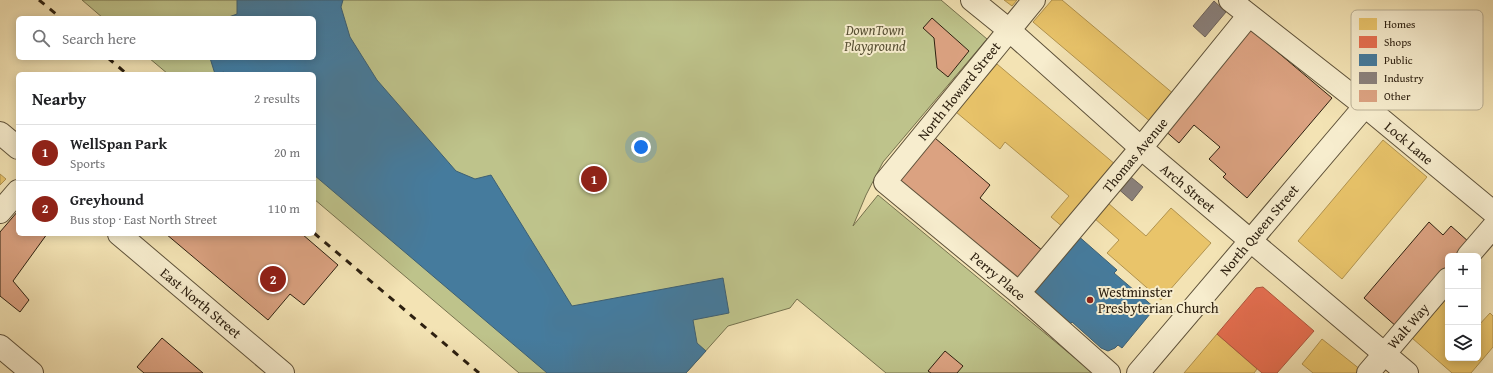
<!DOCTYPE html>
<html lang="en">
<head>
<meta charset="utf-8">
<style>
	body { margin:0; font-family:"Gentium Book Plus",serif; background:#f6f6f6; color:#202124 }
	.controls { position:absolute; right:12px; bottom:12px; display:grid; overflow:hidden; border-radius:6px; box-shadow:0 2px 10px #0003 }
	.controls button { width:36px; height:36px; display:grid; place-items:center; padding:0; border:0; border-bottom:1px solid #e0e0e0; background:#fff; color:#202124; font:20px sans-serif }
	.you { position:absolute; left:641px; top:147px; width:14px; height:14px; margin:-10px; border:3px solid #fff; border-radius:50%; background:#1a73e8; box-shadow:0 0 0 6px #1a73e833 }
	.badge { display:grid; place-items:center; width:26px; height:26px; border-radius:50%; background:#8f2418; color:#fff; font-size:13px; font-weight:700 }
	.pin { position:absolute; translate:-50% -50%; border:2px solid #fff; box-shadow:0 1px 4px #0006 }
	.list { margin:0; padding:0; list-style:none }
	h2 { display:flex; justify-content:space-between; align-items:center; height:52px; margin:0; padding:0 16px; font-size:17px }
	h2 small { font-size:13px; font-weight:400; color:#757577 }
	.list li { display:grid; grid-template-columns:26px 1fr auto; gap:12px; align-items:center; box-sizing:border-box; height:56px; padding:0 16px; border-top:1px solid #e0e0e0 }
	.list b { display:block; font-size:15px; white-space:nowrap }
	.list p { margin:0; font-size:13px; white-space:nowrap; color:#757577 }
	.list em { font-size:13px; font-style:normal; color:#757577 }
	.icon { flex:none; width:22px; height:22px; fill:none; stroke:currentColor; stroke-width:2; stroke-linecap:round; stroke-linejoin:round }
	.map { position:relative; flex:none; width:1493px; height:373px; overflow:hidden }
	.search { position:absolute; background:#fff; box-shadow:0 2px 10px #0003; left:16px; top:16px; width:300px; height:44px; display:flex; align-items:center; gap:10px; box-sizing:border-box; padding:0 14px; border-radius:6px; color:#757577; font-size:15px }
	.panel { position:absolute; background:#fff; box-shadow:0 2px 10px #0003; left:16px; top:72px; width:300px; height:164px; border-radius:6px }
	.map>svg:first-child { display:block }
	.green { fill:#bec38b; stroke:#76724e }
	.homes { fill:#e9c46a; stroke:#b1934f }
	.shops { fill:#e76f51; stroke:#af573e }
	.public { fill:#457b9d; stroke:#3e6073 }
	.industry { fill:#8a817c; stroke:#6e645c }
	.building { fill:#dba281; stroke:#2d2010 }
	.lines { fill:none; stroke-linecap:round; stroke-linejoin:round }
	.minor-casing { stroke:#5e5139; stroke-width:24 }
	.minor { stroke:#f7edce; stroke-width:22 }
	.rail { stroke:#2d2010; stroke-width:3; stroke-dasharray:7 7; stroke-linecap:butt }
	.poi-dot { fill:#8f2418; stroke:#f7edce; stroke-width:1.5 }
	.labels { text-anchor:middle; stroke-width:4; stroke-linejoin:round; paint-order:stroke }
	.park-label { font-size:14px; font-style:italic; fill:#585135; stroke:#f7edce }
	.street-label { font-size:14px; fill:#2d2010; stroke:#f7edce }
	.poi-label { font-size:14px; fill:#2d2010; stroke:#f7edce; text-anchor:start }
	.key { fill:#f7edce; stroke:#bab095; stroke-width:1 }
	.key-label { font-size:11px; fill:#2d2010 }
</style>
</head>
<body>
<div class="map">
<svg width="1493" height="373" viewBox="0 0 1493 373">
	<rect width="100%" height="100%" fill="#f3e3b4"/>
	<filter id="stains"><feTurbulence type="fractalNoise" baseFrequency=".005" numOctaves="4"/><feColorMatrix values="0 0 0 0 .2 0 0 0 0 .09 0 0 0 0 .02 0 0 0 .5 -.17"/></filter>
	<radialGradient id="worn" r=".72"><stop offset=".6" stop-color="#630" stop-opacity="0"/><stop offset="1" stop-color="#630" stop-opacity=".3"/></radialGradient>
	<!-- green -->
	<path class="green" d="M82 0H941L987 39 883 162 866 195 853 226 878 195 1093 373H886L797 299 790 308 728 326 686 373H519L314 199V74H168L149 58H314V18H103Z"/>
	<!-- homes -->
	<path class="homes" d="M1004 0H1017L1012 6Z
		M1052 0H1062L1175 95 1152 123 1033 22Z
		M997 64 1116 165 1064 228 1051 217 1069 196 1005 142 1000 149 956 112Z
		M1383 140 1427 177 1342 279 1298 241Z
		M0 174 6 179 0 185Z
		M1108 203 1146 236 1171 208 1211 243 1161 300 1107 253 1119 240 1094 218Z
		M1446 299 1448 301V358H1478V326L1490 313 1493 316V347L1471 373H1452L1412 338Z
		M1217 334 1257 369 1254 373H1184Z
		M1322 339 1361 370 1359 373H1313L1302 364Z"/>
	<!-- shops -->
	<path class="shops" d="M1263 287 1314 331 1277 373H1262L1217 334 1256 288Z"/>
	<!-- public -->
	<path class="public" d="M237 0H343L341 7 350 37 377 80 456 171 475 179 491 175 572 306 723 278 729 313 693 320 697 343 706 351 686 373H547L314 175V74H225L224 72 215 74 210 58H314V18H226L237 14Z
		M1076 234 1117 270 1114 273 1155 308 1122 348 1118 345 1115 348 1108 351 1101 348 1072 322 1067 328 1026 292Z"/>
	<!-- industry -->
	<path class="industry" d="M1214 1 1226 12 1205 37 1193 26Z
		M1126 173 1143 187 1132 201 1115 186Z"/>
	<!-- building -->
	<path class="building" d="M932 18 969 51 948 77 937 68 934 38 923 28Z
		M1249 28 1332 98 1247 198 1223 177 1226 174 1209 159 1220 147 1194 125 1179 143 1163 129Z
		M935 138 990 185 980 198 1043 251 1016 283 898 183Z
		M18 211V234H47L13 281 29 300 20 312 0 296V232Z
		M1429 222 1443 235 1451 226 1469 242 1458 256H1448V267L1397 327 1364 298Z
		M166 234H302L338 265 304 305 290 294 268 320Z
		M162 338 203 373H144L137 367Z
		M945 351 963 366 957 373H931L928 371Z"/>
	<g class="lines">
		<defs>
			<path id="minor" d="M972 0 1009 30 1141 148 1407 373
				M1034 0 885 182 1019 293 1109 373
				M1230 0 1365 106 1493 212
				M0 133 18 148
				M0 212 18 191
				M119 234 283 373
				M1468 256 1493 227
				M1019 293 1141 148 1249 15
				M0 346 32 373
				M1138 373 1365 106
				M1368 373 1448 279"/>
		</defs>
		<!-- minor casing -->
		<use href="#minor" class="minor-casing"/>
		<!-- minor -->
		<use href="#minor" class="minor"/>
		<!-- rail -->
		<path class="rail" d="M39 0 61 18
			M108 58 127 74
			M314 233 479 373"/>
	</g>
	<!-- markers -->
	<circle class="poi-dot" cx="1090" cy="300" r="4"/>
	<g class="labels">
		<!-- park labels -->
		<g class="park-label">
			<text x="875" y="35">DownTown<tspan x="875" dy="16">Playground</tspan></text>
		</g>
		<!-- street labels -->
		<g class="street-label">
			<text transform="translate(959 91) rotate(-51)" y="5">North Howard Street</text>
			<text transform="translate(1409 143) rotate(40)" y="5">Lock Lane</text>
			<text transform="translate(1135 155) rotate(-50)" y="5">Thomas Avenue</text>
			<text transform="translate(1188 188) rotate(40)" y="5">Arch Street</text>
			<text transform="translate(1259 230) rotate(-50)" y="5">North Queen Street</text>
			<text transform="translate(998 276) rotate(40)" y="5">Perry Place</text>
			<text transform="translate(201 303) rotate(40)" y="5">East North Street</text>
			<text transform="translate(1408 326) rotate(-49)" y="5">Walt Way</text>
		</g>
		<!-- poi labels -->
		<g class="poi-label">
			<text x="1098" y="297">Westminster<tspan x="1098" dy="16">Presbyterian Church</tspan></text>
		</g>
	</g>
	<!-- legend -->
	<rect x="1351" y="10" width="132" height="100" rx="6" class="key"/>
	<rect x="1359" y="18" width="18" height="12" fill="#e9c46a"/>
	<rect x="1359" y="36" width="18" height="12" fill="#e76f51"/>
	<rect x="1359" y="54" width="18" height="12" fill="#457b9d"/>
	<rect x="1359" y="72" width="18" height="12" fill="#8a817c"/>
	<rect x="1359" y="90" width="18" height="12" fill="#dba281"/>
	<g class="key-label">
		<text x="1384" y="28">Homes</text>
		<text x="1384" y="46">Shops</text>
		<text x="1384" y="64">Public</text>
		<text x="1384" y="82">Industry</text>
		<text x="1384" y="100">Other</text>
	</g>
	<rect width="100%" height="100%" filter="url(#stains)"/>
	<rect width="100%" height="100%" fill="url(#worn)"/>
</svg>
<div class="controls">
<button>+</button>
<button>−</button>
<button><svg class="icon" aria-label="layers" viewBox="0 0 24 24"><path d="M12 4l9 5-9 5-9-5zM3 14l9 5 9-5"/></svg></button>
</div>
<div class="you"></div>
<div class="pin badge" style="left:594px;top:179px">1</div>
<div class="pin badge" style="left:273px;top:279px">2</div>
<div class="search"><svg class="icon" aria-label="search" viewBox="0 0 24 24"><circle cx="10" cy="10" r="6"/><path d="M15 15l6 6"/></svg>Search here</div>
<section class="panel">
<h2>Nearby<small>2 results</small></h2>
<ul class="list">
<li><span class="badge">1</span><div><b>WellSpan Park</b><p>Sports</p></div><em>20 m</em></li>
<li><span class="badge">2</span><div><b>Greyhound</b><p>Bus stop · East North Street</p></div><em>110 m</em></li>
</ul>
</section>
</div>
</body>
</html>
